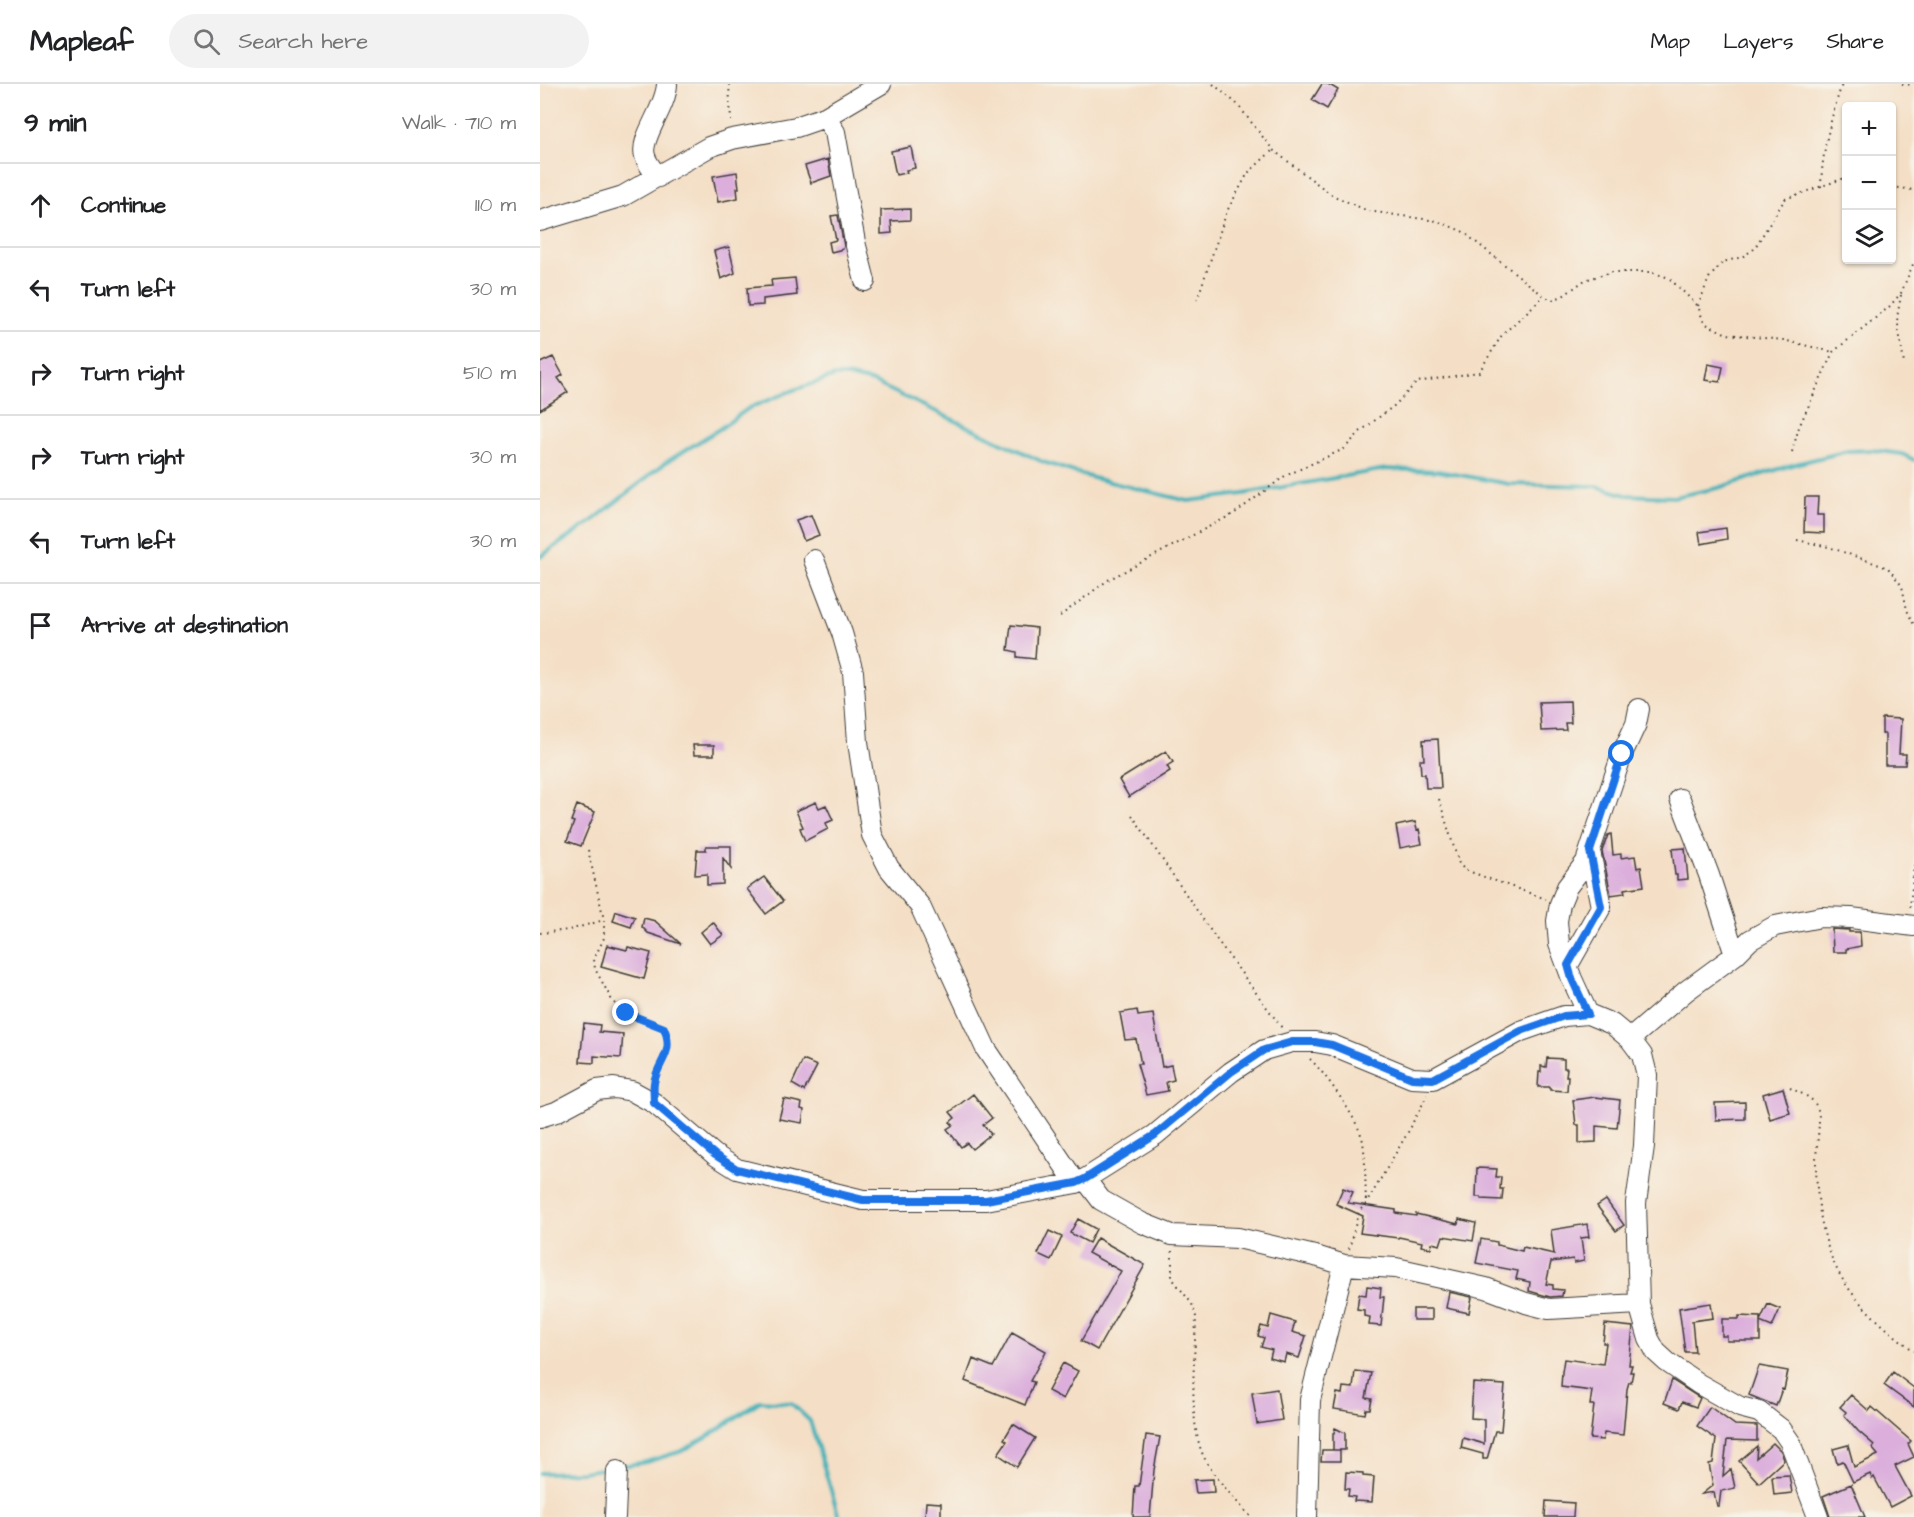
<!DOCTYPE html>
<html lang="en">
<head>
<meta charset="utf-8">
<style>
	body { margin:0; font-family:"Architects Daughter",sans-serif; background:#f2f2f2; color:#202124 }
	.controls { position:absolute; right:18px; top:18px; display:grid; overflow:hidden; border-radius:6px; box-shadow:0 2px 4px #0004 }
	.controls button { width:54px; height:54px; display:grid; place-items:center; padding:0; border:0; border-bottom:2px solid #e0e0e0; background:#fff; color:#202124; font:30px sans-serif }
	.stop { position:absolute; width:18px; height:18px; margin:-14px; border:4px solid #1a73e8; border-radius:50%; background:#fff }
	.stop.end { background:#1a73e8; border-color:#fff; box-shadow:0 2px 6px #0008 }
	.list { margin:0; padding:0; list-style:none }
	h2 { display:flex; justify-content:space-between; align-items:center; height:78px; margin:0; padding:0 24px; font-size:26px }
	h2 small { font-size:20px; font-weight:400; color:#757577 }
	.list li { display:grid; grid-template-columns:39px 1fr auto; gap:18px; align-items:center; box-sizing:border-box; height:84px; padding:0 24px; border-top:2px solid #e0e0e0 }
	.list b { display:block; font-size:22px; white-space:nowrap }
	.list em { font-size:20px; font-style:normal; color:#757577 }
	.icon { flex:none; width:33px; height:33px; fill:none; stroke:currentColor; stroke-width:2; stroke-linecap:round; stroke-linejoin:round }
	.map { position:relative; flex:none; width:1374px; height:1433px; overflow:hidden }
	header { display:flex; align-items:center; gap:36px; box-sizing:border-box; height:84px; padding:0 30px; background:#fff; border-bottom:2px solid #e0e0e0 }
	header strong { font-size:28px }
	nav { display:flex; gap:33px; margin-inline-start:auto; font-size:21px }
	.search { width:420px; height:54px; background:#f2f2f2; display:flex; align-items:center; gap:15px; box-sizing:border-box; padding:0 21px; border-radius:33px; color:#757577; font-size:22px }
	main { display:flex }
	aside { flex:1; background:#fff }
	.map>svg:first-child { display:block }
	.lines { fill:none; stroke-linecap:round; stroke-linejoin:round }
	.stream { stroke:#41b1b9; stroke-width:4 }
	.building { fill:#dbaedc }
	.minor-casing { stroke:#3c3936; stroke-width:22 }
	.path { stroke:#3c3936; stroke-width:2; stroke-dasharray:1.5 4.5; stroke-linecap:butt }
	.minor { stroke:#fff; stroke-width:20 }
	.route { stroke:#1a73e8; stroke-width:8 }
</style>
</head>
<body>
<header>
<strong>Mapleaf</strong>
<div class="search"><svg class="icon" aria-label="search" viewBox="0 0 24 24"><circle cx="10" cy="10" r="6"/><path d="M15 15l6 6"/></svg>Search here</div>
<nav><a>Map</a><a>Layers</a><a>Share</a></nav>
</header>
<main>
<aside>
<h2>9 min<small>Walk · 710 m</small></h2>
<ul class="list">
<li><svg class="icon" aria-label="ahead" viewBox="0 0 24 24"><path d="M12 20V5M6 11l6-6 6 6"/></svg><div><b>Continue</b></div><em>110 m</em></li>
<li><svg class="icon" aria-label="left" viewBox="0 0 24 24"><path d="M17 20v-9H6M10 6l-5 5 5 5"/></svg><div><b>Turn left</b></div><em>30 m</em></li>
<li><svg class="icon" aria-label="right" viewBox="0 0 24 24"><path d="M7 20v-9h11M14 6l5 5-5 5"/></svg><div><b>Turn right</b></div><em>510 m</em></li>
<li><svg class="icon" aria-label="right" viewBox="0 0 24 24"><path d="M7 20v-9h11M14 6l5 5-5 5"/></svg><div><b>Turn right</b></div><em>30 m</em></li>
<li><svg class="icon" aria-label="left" viewBox="0 0 24 24"><path d="M17 20v-9H6M10 6l-5 5 5 5"/></svg><div><b>Turn left</b></div><em>30 m</em></li>
<li><svg class="icon" aria-label="arrive" viewBox="0 0 24 24"><path d="M6 21V4h12l-3 4 3 4H6"/></svg><div><b>Arrive at destination</b></div></li>
</ul>
</aside>
<div class="map">
<svg width="1374" height="1433" viewBox="0 0 1374 1433">
	<rect width="100%" height="100%" fill="#f7f3e8"/>
	<filter id="ink" filterUnits="userSpaceOnUse"><feTurbulence type="fractalNoise" baseFrequency=".0167" numOctaves="2"/><feDisplacementMap in="SourceGraphic" scale="12" xChannelSelector="R" yChannelSelector="G"/><feConvolveMatrix kernelMatrix="1 2 1 2 8 2 1 2 1" color-interpolation-filters="sRGB"/></filter>
	<filter id="wash" filterUnits="userSpaceOnUse"><feTurbulence type="fractalNoise" baseFrequency=".008" numOctaves="4" result="noise"/><feDisplacementMap in="SourceGraphic" scale="24" xChannelSelector="R" yChannelSelector="G"/><feGaussianBlur stdDeviation="1.35" result="paint"/><feColorMatrix in="noise" values="0 0 0 0 0 0 0 0 0 0 0 0 0 0 0 0 0 1.4 0 .05"/><feComposite in="paint" operator="in"/></filter>
	<g filter="url(#wash)">
		<rect width="100%" height="100%" fill="#f4dfc6"/>
		<g class="lines">
			<!-- stream -->
			<path class="stream" d="M0 473 52 437 125 379 181 344 209 324 254 306 295 292H307L333 298 503 378 553 394 648 417 703 410 846 385 898 387 969 400 1056 402 1086 411 1134 413 1178 404 1255 380 1308 367 1332 366 1362 370 1374 376
				M81 1382 106 1378 142 1367 170 1351 220 1317 251 1319 270 1337 299 1433
				M0 1389 42 1388 73 1383"/>
		</g>
		<g id="blocks">
			<!-- building -->
			<path class="building" d="M782 0H788L798 6 787 25 772 16Z
				M371 63 375 84 366 86 367 89 356 91 351 67Z
				M288 75 291 92 271 99 265 82Z
				M197 88 199 104H197L198 114 178 118 173 92Z
				M370 125V136L351 137 352 149 341 150V126Z
				M298 131 304 162 303 165 291 168 289 158 296 156 291 132Z
				M189 163 195 189 181 195 174 167Z
				M255 194 257 211 223 215V221L208 222 207 204 232 202 231 196Z
				M13 273 23 291 18 294 28 308 0 326V279Z
				M1168 280 1183 283 1180 298 1165 296Z
				M1265 413H1278L1277 431H1284V449L1264 448Z
				M271 431 279 451 264 457 256 436Z
				M1186 444 1187 455 1161 460 1159 448Z
				M471 541 497 544 495 575 477 573V568L468 566Z
				M1030 617 1031 639H1025L1026 646 1001 647 999 618Z
				M1342 634 1361 635 1359 670H1366L1365 681H1345V650H1342Z
				M898 655 901 704H886L885 690H881L880 676H884L883 656Z
				M153 661H174V671H154Z
				M626 667 633 678 627 682 630 687 589 713 579 696Z
				M276 718 279 724 286 721 293 736 286 739 288 745 265 757 260 744 263 743 256 727Z
				M37 721 55 728 41 762 27 757 34 738 31 737Z
				M875 738 877 746 879 745 882 760 860 764 856 742Z
				M1071 750 1073 771 1081 770V774L1095 772 1097 784 1101 783 1104 802 1084 805 1085 809 1071 811 1062 767 1068 751Z
				M166 762H191V785L183 774V800L167 801V790L155 791 157 766H166Z
				M1145 764 1148 795 1137 796V791H1135L1132 765Z
				M224 793 243 817 226 830 207 805Z
				M76 827 95 833 91 843 73 837Z
				M104 834 115 837 141 860 108 849 102 843Z
				M173 838 183 851 170 860 161 848Z
				M1292 845 1309 846V848H1320L1321 862 1306 865V868H1293Z
				M67 861 87 866 88 863 111 869 104 895 61 883Z
				M597 926 598 932 613 930 622 983 631 981 634 996 626 998 628 1007 606 1011 597 980H601L596 955 585 956 580 929Z
				M44 939 60 941 59 948 83 950 81 974 54 972V979L40 978Z
				M1007 974 1024 975V984H1027L1026 992H1028L1027 1007 1010 1006V1003H998L999 988H1001V982L1006 983Z
				M263 976 277 982 264 1007 252 1000Z
				M1243 1004 1250 1029 1230 1035 1223 1010Z
				M433 1010 452 1034 443 1041 451 1050 432 1065 427 1059 421 1063 407 1045 413 1041 410 1038 415 1034 410 1028Z
				M1055 1013 1080 1016 1077 1044 1056 1042V1058L1039 1059V1041H1036L1033 1016Z
				M244 1015 262 1019 261 1025 264 1026 262 1039 239 1035Z
				M1205 1018V1035L1176 1036 1175 1019Z
				M937 1084 957 1085 956 1093H961L960 1105H963L962 1116 941 1115V1113H936Z
				M803 1104 813 1108 808 1119 856 1126V1129L876 1132V1130L918 1140 919 1135 936 1139 933 1157 903 1152 900 1161 892 1159 891 1164 881 1162 882 1158 859 1153 858 1154 820 1149 823 1132 796 1120Z
				M1066 1116 1084 1141 1076 1147 1057 1122Z
				M538 1135 556 1145 549 1159 530 1149Z
				M1047 1140 1049 1153 1041 1154 1044 1177 1034 1179 1033 1175 1011 1178 1006 1200 1013 1201V1205L1023 1206 1022 1212 1010 1213 989 1207 990 1198 976 1195 978 1187 936 1179 941 1155 957 1158V1161L982 1167 983 1163 1014 1170 1011 1146Z
				M509 1147 522 1153 511 1176 498 1170Z
				M557 1154 605 1181 557 1266 541 1257 581 1187 548 1169Z
				M827 1202 841 1204 840 1213H844L841 1242 829 1241 830 1233 824 1232V1226L817 1225 819 1210 826 1211Z
				M909 1208 932 1213 929 1229 906 1224Z
				M1171 1219 1173 1234 1152 1237 1155 1268H1145L1139 1224Z
				M1228 1220 1240 1225 1232 1243 1220 1238V1257H1187V1252H1182V1235H1199V1232L1220 1233V1237Z
				M873 1225H892V1236H873Z
				M731 1231 755 1238 752 1248 766 1252 759 1274 746 1270 744 1278 730 1274 732 1266 721 1263 724 1254 718 1252 721 1242 728 1244Z
				M1065 1240 1093 1243 1089 1281H1092L1090 1288H1093L1091 1298H1089L1087 1305 1083 1351 1064 1349 1063 1356 1050 1355 1054 1321H1050L1052 1307 1021 1303 1022 1288 1024 1275 1063 1280 1066 1259H1063Z
				M472 1248 506 1267 490 1297 494 1298 485 1321 425 1297 433 1275 453 1283Z
				M523 1279 538 1287 523 1315 508 1307Z
				M1219 1282 1248 1287 1244 1306 1242 1305 1236 1322 1209 1311Z
				M815 1287 831 1289 826 1314 832 1315 830 1325H826L825 1330 794 1325 797 1309 802 1310 803 1303 813 1304Z
				M1353 1288 1374 1304V1323L1344 1301Z
				M1132 1296 1160 1314 1156 1323 1142 1318 1139 1325 1124 1319Z
				M933 1299 965 1301 961 1347H955L947 1375H943V1370L921 1364 923 1354 944 1360V1335L931 1334Z
				M737 1305 742 1336 717 1340 712 1309Z
				M1311 1311 1329 1327 1332 1323 1371 1357 1368 1360 1374 1373 1355 1382 1371 1412 1350 1423 1334 1393 1332 1395 1330 1390 1313 1398 1303 1377 1297 1379 1293 1365 1308 1361 1314 1383 1338 1371 1332 1364 1334 1361 1318 1347 1304 1331 1306 1328 1300 1323Z
				M1170 1323 1195 1341 1217 1342V1357L1187 1356 1183 1392 1191 1385 1195 1404 1181 1407 1179 1422H1177L1174 1408 1162 1410 1173 1401 1169 1380 1173 1379 1176 1355 1157 1342Z
				M473 1340 495 1354 477 1383 458 1370 467 1357 464 1355Z
				M795 1344 805 1349V1366H793V1349H794Z
				M606 1351 620 1353 614 1386 610 1433H593L595 1402H599Z
				M1233 1359 1241 1367 1244 1376 1219 1399 1199 1377 1217 1362 1216 1374Z
				M782 1366H800V1377H781Z
				M806 1388 823 1389V1392L834 1393 832 1418 814 1417 815 1413 808 1412 809 1405H805Z
				M1249 1391 1252 1409 1234 1411 1232 1392Z
				M673 1395 674 1408 656 1409 654 1396Z
				M1311 1400 1325 1433H1290L1283 1412Z
				M1006 1417 1034 1419 1033 1433H1005Z
				M386 1418 401 1419V1433H385Z"/>
		</g>
	</g>
	<g filter="url(#ink)">
		<use href="#blocks" fill-opacity="0" stroke="#3c3936" stroke-width="1.5"/>
		<g class="lines">
			<defs>
				<path id="minor" d="M285 33 295 48 315 158 325 197
					M118 93C113 86 107 80 105 72 99 54 126 25 127 0
					M0 137 83 112 169 63 192 55 256 43 285 33 341 0
					M274 476 302 549 313 588 318 658 332 751 349 784 380 822 446 965 536 1099
					M1140 715 1169 791 1195 871
					M1028 881 1061 823 1050 767
					M1048 930 1032 895 1019 860 1017 837 1020 820 1027 803 1046 778 1082 670 1096 640 1099 625
					M1090 955 1146 907 1195 871 1210 856 1235 842 1281 833 1311 834 1374 842
					M0 1033 16 1028 57 1006 74 1004 92 1007 114 1019 175 1071 197 1085 323 1116H446L536 1099 545 1095 615 1051 691 988 724 966 752 958H775L792 961 872 994 893 995 981 947 1024 932 1048 930 1072 940 1090 955 1102 971 1107 991 1104 1062 1096 1119 1099 1220 1109 1255 1116 1268 1127 1278 1159 1300 1200 1323 1219 1328 1241 1345 1250 1358 1278 1433
					M545 1095 561 1116 602 1139 632 1151 698 1154 779 1173 804 1181 856 1184 946 1204 986 1219 1009 1225 1099 1220
					M75 1433 77 1387
					M767 1433 770 1316 804 1181"/>
			</defs>
			<!-- minor casing -->
			<use href="#minor" class="minor-casing"/>
			<!-- path -->
			<path class="path" d="M189 0 191 37
				M673 0 697 20 733 66 792 111 828 127 897 137 922 147 1004 212 1012 216 1023 212 1045 196 1072 188H1111L1129 194 1158 222 1164 239 1187 250 1243 256 1293 268
				M1362 0 1374 1
				M1281 103C1282 67 1291 34 1302 0
				M1352 103 1374 106
				M1361 211 1357 234 1364 280
				M657 216 687 127 708 89 733 66
				M1158 222 1169 194 1183 178 1202 173 1214 165 1245 115 1302 95 1306 96
				M1252 368 1259 343 1293 268 1349 223 1361 209 1374 178
				M1257 456 1289 463 1348 484 1362 502 1367 526 1374 541
				M520 532 568 496 695 429 745 392 804 365 821 347 855 321 877 298 939 288 962 251 1004 212
				M899 715 919 780 925 786 1006 815
				M592 731 677 856 742 944
				M48 766 64 836V854L54 875 55 885 73 918 86 929 124 944C134 968 120 979 114 1001
				M1370 824 1374 781
				M0 849 29 846 64 836
				M770 975C785 989 820 1038 823 1058 826 1078 825 1099 826 1120
				M1250 1004C1262 1010 1274 1013 1278 1026 1281 1037 1276 1064 1276 1077 1276 1107 1280 1143 1291 1172 1306 1212 1341 1241 1374 1267
				M809 1165 819 1127 826 1120 871 1043C875 1032 882 1023 887 1011
				M632 1167V1194L652 1220 656 1233C655 1272 647 1342 665 1375 675 1394 696 1417 711 1433"/>
			<!-- minor -->
			<use href="#minor" class="minor"/>
		</g>
	</g>
	<g class="lines" filter="url(#ink)">
		<!-- route -->
		<path class="route" d="M86 929 124 944C135 970 118 976 114 999 113 1005 114 1013 114 1019L175 1071 197 1085 323 1116H446L536 1099 545 1095 615 1051 691 988 724 966 752 958H775L792 961 872 994 893 995 981 947 1024 932 1048 930 1032 895 1028 881 1061 823 1050 767 1082 670"/>
	</g>
</svg>
<div class="controls">
<button>+</button>
<button>−</button>
<button><svg class="icon" aria-label="layers" viewBox="0 0 24 24"><path d="M12 4l9 5-9 5-9-5zM3 14l9 5 9-5"/></svg></button>
</div>
<div class="stop" style="left:1082px;top:670px"></div>
<div class="stop end" style="left:86px;top:929px"></div>
</div>
</main>
</body>
</html>
